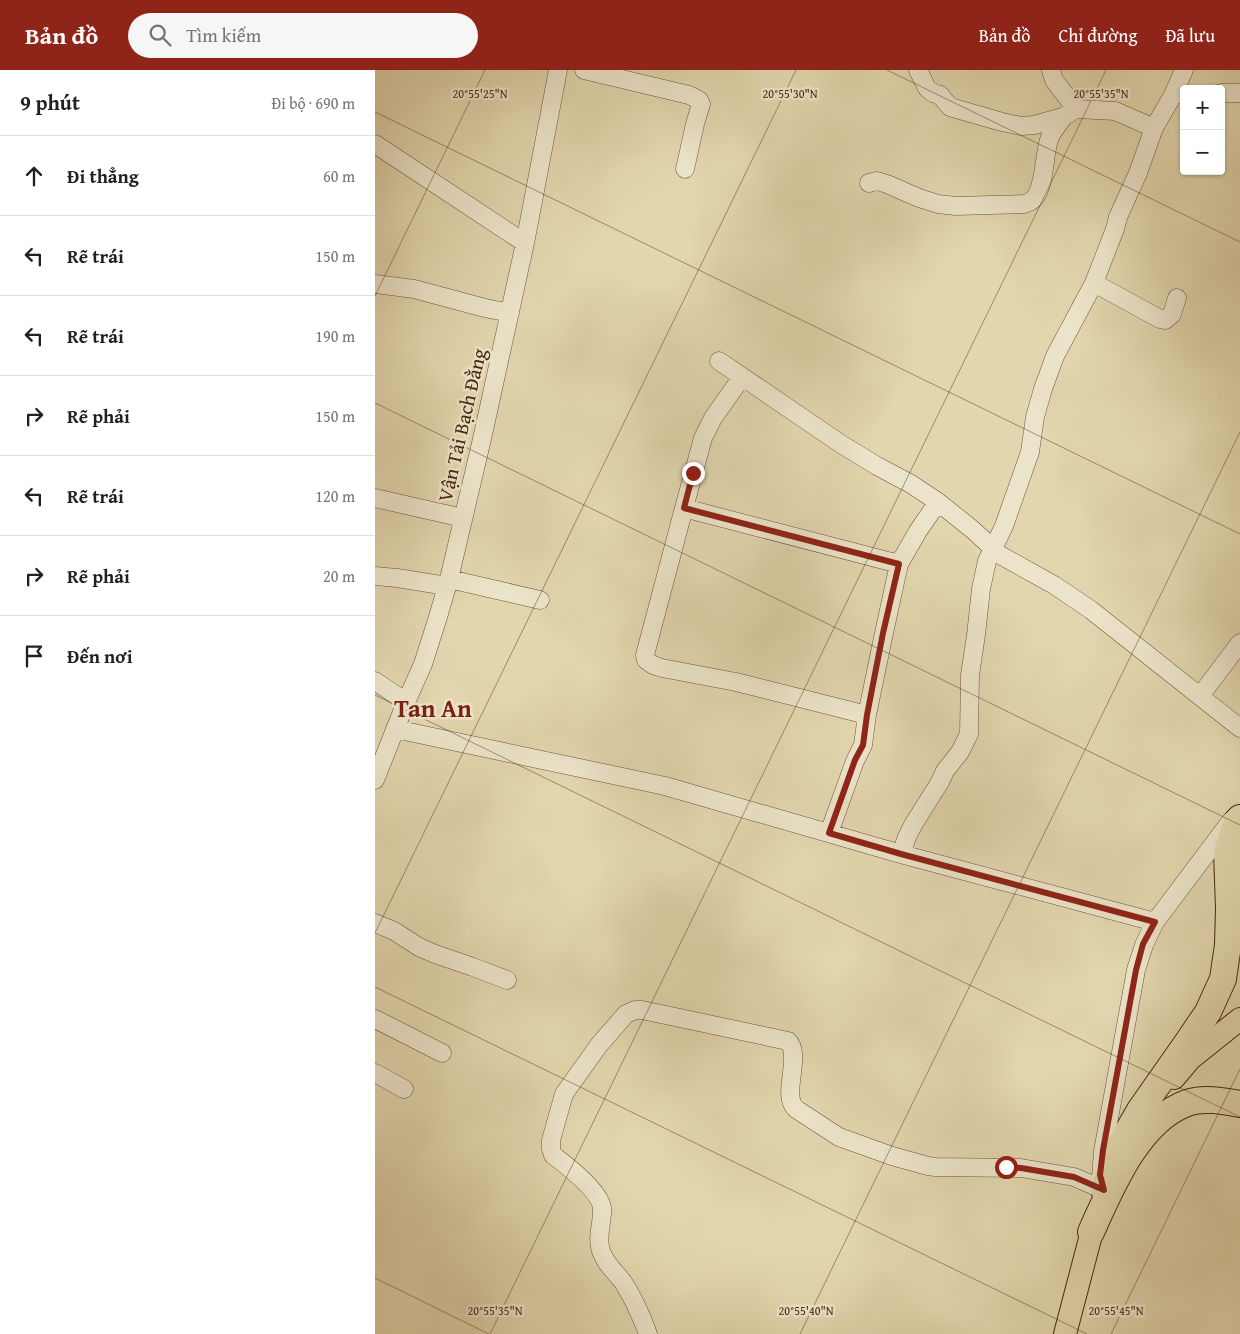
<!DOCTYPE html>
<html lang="vi">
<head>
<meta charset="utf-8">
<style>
	body { margin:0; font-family:"Gentium Book Plus",serif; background:#f6f6f6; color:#202124 }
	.controls { position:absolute; right:15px; top:15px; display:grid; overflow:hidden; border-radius:5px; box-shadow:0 1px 4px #0004 }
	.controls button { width:45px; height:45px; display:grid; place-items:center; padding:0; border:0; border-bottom:1px solid #e0e0e0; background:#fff; color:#202124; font:25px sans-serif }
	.stop { position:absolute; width:15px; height:15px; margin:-11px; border:4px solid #8f2418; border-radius:50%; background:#fff }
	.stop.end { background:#8f2418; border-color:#fff; box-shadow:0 1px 5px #0008 }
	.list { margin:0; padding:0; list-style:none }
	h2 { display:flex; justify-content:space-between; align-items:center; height:65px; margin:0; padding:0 20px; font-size:21px }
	h2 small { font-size:16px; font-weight:400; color:#757577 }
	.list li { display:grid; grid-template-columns:32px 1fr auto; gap:15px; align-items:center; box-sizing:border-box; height:80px; padding:0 20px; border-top:1px solid #e0e0e0 }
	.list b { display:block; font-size:19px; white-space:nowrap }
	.list em { font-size:16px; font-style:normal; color:#757577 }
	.icon { flex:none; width:28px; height:28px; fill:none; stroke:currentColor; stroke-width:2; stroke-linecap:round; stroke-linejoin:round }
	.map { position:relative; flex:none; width:865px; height:1264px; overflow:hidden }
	header { display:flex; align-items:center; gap:30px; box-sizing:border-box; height:70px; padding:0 25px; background:#8f2418; color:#fff }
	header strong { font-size:24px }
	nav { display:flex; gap:28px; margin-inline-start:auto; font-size:18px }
	.search { width:350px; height:45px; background:#f6f6f6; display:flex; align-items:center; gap:12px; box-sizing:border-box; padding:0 18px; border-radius:28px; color:#757577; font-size:19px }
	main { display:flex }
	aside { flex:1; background:#fff }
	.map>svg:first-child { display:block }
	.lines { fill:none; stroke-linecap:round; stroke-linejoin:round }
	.minor-casing { stroke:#6d5338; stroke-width:19 }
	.major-casing { stroke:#462711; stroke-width:24 }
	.highway-casing { stroke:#462711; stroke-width:28 }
	.minor { stroke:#ece4ca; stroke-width:18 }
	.major { stroke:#e2d6ae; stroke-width:22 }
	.highway { stroke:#e2d6ae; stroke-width:26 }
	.route { stroke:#8f2418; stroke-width:6 }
	.ticks { fill:none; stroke:#462711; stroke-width:1; stroke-opacity:0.45 }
	.labels { text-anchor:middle; stroke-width:5; stroke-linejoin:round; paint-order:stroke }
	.street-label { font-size:20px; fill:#462711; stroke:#ece4ca }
	.district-label { font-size:25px; font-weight:bold; fill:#7a1f14; stroke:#ece4ca }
	.ticks-label { font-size:12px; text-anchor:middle; fill:#462711; stroke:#ece4ca; stroke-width:5; stroke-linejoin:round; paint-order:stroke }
</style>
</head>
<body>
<header>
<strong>Bản đồ</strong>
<div class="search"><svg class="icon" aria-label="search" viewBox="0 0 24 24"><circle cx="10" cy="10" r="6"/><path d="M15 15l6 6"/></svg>Tìm kiếm</div>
<nav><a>Bản đồ</a><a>Chỉ đường</a><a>Đã lưu</a></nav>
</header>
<main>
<aside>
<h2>9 phút<small>Đi bộ · 690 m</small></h2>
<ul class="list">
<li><svg class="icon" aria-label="ahead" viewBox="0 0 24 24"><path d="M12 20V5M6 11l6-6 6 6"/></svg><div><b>Đi thẳng</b></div><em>60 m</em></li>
<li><svg class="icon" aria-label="left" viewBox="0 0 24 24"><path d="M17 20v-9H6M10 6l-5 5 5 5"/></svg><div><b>Rẽ trái</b></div><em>150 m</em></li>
<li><svg class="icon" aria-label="left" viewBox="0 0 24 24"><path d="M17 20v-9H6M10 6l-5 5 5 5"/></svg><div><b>Rẽ trái</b></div><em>190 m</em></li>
<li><svg class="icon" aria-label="right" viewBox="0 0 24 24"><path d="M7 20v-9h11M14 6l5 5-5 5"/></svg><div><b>Rẽ phải</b></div><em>150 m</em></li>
<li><svg class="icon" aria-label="left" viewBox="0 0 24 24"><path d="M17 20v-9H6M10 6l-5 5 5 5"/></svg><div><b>Rẽ trái</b></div><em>120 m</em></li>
<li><svg class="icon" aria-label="right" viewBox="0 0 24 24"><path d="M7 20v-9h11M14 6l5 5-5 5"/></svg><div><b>Rẽ phải</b></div><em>20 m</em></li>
<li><svg class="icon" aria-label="arrive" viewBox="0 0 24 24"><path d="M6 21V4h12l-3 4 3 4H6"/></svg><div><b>Đến nơi</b></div></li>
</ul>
</aside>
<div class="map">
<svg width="865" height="1264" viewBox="0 0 865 1264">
	<rect width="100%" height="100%" fill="#e2d6ae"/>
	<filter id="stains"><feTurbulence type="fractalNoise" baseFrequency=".004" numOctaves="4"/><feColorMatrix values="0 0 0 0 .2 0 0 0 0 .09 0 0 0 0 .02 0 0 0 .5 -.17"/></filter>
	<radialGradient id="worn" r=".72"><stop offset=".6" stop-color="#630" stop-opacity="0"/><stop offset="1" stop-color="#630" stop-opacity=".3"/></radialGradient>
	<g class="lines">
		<defs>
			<path id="minor" d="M209 0 314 25 324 30 326 34 320 54 310 99
				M543 0 552 18 558 23 565 25 575 37 627 52 646 56 659 55 688 47 701 39 740 41 779 58
				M676 0 679 10 701 39
				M846 23H865
				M798 25 809 0
				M0 74 150 173
				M494 113 502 111 512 114 544 128 563 134 581 136 649 134C651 133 654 133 656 131 671 122 668 83 675 67 678 60 684 54 688 47
				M719 213 785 249 790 250 797 244 802 228
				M0 214 39 219 110 238 135 243
				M344 291 466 374 502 396 536 414 563 432 598 460 625 485 679 515 716 540 865 658
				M367 307 338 348 328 368 309 438 270 585 271 590 278 595 287 598 361 612 492 645
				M0 428 88 448
				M309 438 524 494
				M0 506 22 508 72 516
				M74 509 165 530
				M0 611 31 632
				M825 626 865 573
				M20 659 290 716 526 784 780 852
				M0 710 31 632 48 594 63 547 74 509 107 369 150 173 183 0
				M454 763 480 691 488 675 492 645 509 563 524 494 543 461 563 432
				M526 784 532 767 538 755 565 712 570 701 585 682 594 664 595 605 601 565 606 519 612 491 629 456 655 382 660 347 668 319 680 286 719 213 740 159 743 147 763 103 779 58 798 25 809 24
				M0 853 19 861 44 877 60 884 98 897 132 910
				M0 949 67 983
				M0 1003 29 1019
				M726 1108 728 1081 761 900 769 875 780 852 856 751
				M273 1264C266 1245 259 1229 248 1212 240 1202 230 1193 226 1181 221 1167 228 1152 227 1138 225 1121 191 1095 178 1085L176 1079V1070L189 1024 224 975 251 944 260 940H267L413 971C426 983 410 1018 417 1033 417 1034 420 1038 421 1039L464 1067 517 1086 553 1096 560 1097 646 1098 699 1107 729 1120"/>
			<path id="major" d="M799 1008 815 989 865 949
				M690 1264 721 1146"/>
			<path id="highway" d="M729 1120 745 1075 765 1040 812 973 833 942 848 909 853 875 854 838 852 782 862 751 865 748
				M716 1162C736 1118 763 1051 812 1033 828 1027 849 1031 865 1034"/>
		</defs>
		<!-- minor casing -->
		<use href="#minor" class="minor-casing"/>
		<!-- major casing -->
		<use href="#major" class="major-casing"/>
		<!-- highway casing -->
		<use href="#highway" class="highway-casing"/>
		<!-- minor -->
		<use href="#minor" class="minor"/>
		<!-- major -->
		<use href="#major" class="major"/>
		<!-- highway -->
		<use href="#highway" class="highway"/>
	</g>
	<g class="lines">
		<!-- route -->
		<path class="route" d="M318 403 309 438 524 494 508 563 492 645 488 675 480 690 454 763 526 784 780 852 768 874 761 900 728 1080 725 1105 729 1120 699 1107 646 1098 631 1097"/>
	</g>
	<!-- ticks -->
	<path class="ticks" d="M512 0 865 172M0 42 865 464M0 226 110 0M0 333 865 755M0 625 865 1047M0 863 421 0M0 917 712 1264M0 1208 114 1264M115 1264 731 0M425 1264 865 362M736 1264 865 999"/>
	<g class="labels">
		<!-- street labels -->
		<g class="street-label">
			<text transform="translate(87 355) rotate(-77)" y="7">Vận Tải Bạch Đằng</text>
		</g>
		<!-- district labels -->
		<g class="district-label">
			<text x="58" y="647">Tan An</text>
		</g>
	</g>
	<g class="ticks-label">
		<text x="105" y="28">20°55'25"N</text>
		<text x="415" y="28">20°55'30"N</text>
		<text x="726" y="28">20°55'35"N</text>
		<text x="120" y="1245">20°55'35"N</text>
		<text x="431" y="1245">20°55'40"N</text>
		<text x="741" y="1245">20°55'45"N</text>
	</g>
	<rect width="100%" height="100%" filter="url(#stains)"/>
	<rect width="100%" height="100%" fill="url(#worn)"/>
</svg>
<div class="controls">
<button>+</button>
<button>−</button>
</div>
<div class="stop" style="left:631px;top:1097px"></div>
<div class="stop end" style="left:318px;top:403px"></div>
</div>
</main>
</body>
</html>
